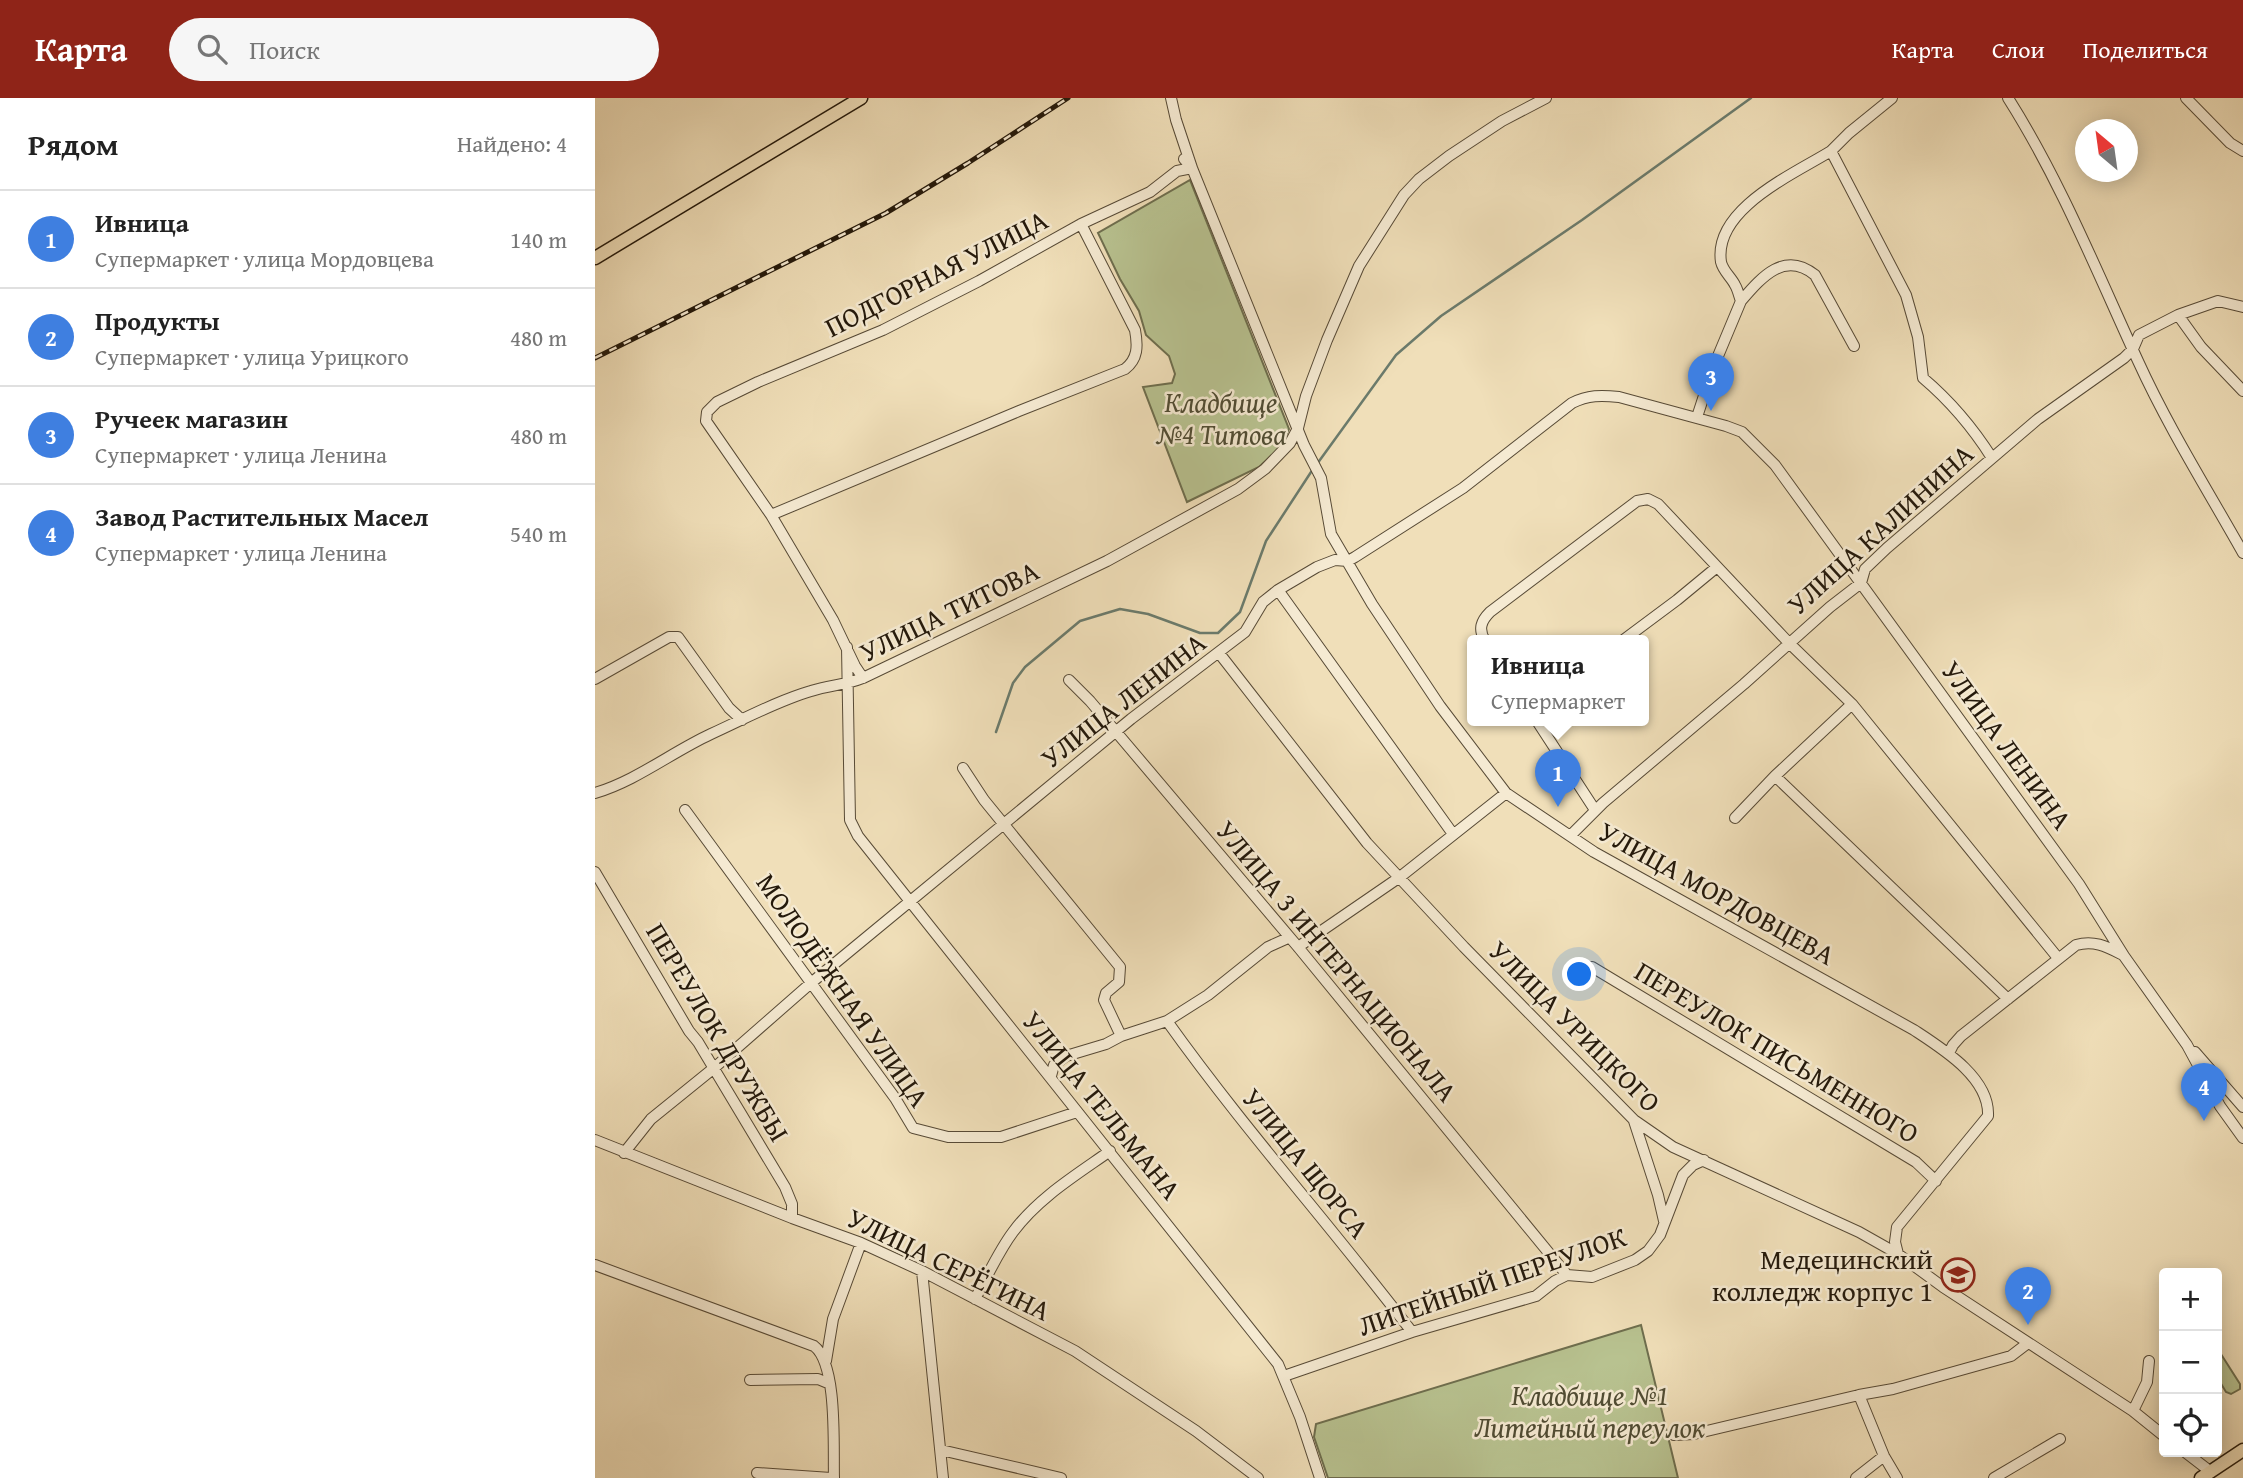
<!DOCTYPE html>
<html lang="ru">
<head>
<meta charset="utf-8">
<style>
	body { margin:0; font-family:"Gentium Book Plus",serif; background:#f6f6f6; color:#222 }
	.controls { position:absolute; right:21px; bottom:21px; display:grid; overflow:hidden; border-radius:7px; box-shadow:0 4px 18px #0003 }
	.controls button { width:63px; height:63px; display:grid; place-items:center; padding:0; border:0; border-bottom:2px solid #e0e0e0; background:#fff; color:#222; font:35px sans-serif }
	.compass { position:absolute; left:1480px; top:21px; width:63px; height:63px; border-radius:50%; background:#fff; box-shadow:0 4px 18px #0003; rotate:331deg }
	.you { position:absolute; left:985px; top:877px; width:24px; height:24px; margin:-18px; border:5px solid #fff; border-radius:50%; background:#1a73e8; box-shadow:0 0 0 10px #1a73e833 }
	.badge { display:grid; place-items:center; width:46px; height:46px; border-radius:50%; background:#8f2418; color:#fff; font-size:23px; font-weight:700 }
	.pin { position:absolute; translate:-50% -58px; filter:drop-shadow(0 2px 4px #0008) }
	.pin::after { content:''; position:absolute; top:37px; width:24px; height:21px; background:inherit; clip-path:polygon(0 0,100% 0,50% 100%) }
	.popup { position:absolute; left:872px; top:537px; width:182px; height:91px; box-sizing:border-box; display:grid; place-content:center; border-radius:7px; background:#fff; filter:drop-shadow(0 2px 5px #0005); font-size:23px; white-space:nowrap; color:#767676 }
	.popup b { font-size:26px; color:#222 }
	.popup::after { content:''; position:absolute; left:50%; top:100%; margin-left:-14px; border:14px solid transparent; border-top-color:#fff }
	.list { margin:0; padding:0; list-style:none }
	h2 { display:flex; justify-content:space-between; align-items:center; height:91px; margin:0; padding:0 28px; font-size:30px }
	h2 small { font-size:23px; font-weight:400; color:#767676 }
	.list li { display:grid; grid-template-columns:46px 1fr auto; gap:21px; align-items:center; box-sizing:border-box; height:98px; padding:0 28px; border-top:2px solid #e0e0e0 }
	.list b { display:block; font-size:26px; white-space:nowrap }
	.list p { margin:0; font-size:23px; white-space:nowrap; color:#767676 }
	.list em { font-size:23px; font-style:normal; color:#767676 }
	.icon { flex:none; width:38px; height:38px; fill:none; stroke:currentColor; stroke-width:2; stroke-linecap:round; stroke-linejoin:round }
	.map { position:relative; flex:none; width:1648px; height:1380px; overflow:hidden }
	header { display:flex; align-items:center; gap:42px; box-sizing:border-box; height:98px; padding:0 35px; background:#8f2418; color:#fff }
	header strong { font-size:33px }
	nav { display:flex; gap:38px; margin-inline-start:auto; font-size:24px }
	.search { width:490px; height:63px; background:#f6f6f6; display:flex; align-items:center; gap:18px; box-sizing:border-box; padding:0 24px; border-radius:38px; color:#767676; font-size:26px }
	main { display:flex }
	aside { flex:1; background:#fff }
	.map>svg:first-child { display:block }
	.green { fill:#b8c290; stroke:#6e6e4e; stroke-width:2 }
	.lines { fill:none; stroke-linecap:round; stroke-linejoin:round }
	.stream { stroke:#6b7b6c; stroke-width:2.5 }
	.minor-casing { stroke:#574a36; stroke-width:12 }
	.major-casing { stroke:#24190b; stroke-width:15 }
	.minor { stroke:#f5ead2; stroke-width:10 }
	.major { stroke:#f0dfb9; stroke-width:12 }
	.rail-casing { stroke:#24190b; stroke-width:5 }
	.rail { stroke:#f5ead2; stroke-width:2.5; stroke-dasharray:8; stroke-linecap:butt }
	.labels { text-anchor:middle; stroke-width:5; stroke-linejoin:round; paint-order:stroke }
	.street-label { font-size:28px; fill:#24190b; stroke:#f5ead2 }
	.park-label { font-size:28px; font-style:italic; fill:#504c33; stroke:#f5ead2 }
	.poi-label { font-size:28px; fill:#24190b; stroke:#f5ead2; text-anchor:end }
</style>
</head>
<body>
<header>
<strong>Карта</strong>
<div class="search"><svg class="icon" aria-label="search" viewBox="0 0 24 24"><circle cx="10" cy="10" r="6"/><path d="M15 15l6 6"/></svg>Поиск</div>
<nav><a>Карта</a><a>Слои</a><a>Поделиться</a></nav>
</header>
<main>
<aside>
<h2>Рядом<small>Найдено: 4</small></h2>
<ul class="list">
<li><span class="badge" style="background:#3f7fe0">1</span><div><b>Ивница</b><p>Супермаркет · улица Мордовцева</p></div><em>140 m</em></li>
<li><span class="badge" style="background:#3f7fe0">2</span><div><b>Продукты</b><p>Супермаркет · улица Урицкого</p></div><em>480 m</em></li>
<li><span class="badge" style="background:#3f7fe0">3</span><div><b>Ручеек магазин</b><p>Супермаркет · улица Ленина</p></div><em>480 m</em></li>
<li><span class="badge" style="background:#3f7fe0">4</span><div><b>Завод Растительных Масел</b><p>Супермаркет · улица Ленина</p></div><em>540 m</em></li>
</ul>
</aside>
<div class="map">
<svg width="1648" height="1380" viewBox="0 0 1648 1380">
	<rect width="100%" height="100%" fill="#f0dfb9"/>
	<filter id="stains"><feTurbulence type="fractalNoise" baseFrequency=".00286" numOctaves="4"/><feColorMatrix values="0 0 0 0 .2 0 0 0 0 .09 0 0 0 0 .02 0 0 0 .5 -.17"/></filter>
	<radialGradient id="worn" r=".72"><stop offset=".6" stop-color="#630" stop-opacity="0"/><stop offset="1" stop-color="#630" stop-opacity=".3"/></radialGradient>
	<!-- green -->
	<path class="green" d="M595 82 694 331 686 349 664 369 592 404 548 289 577 285 580 276 574 258 551 237 544 213 525 181 503 135Z
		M1046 1227 1083 1380H733L719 1339 721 1326Z
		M1624 1253 1645 1286V1291L1636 1296 1631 1294 1622 1279V1254Z"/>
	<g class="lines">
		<!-- stream -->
		<path class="stream" d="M722 366 801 257 846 218 987 122 1156 0
			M401 634 418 585 430 569 485 523 525 511 553 516 605 535H623L645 514 671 443 718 371"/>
		<defs>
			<path id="minor" d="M1413 0C1465 82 1502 174 1543 263 1573 329 1612 391 1648 455
				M1591 0 1635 45 1648 53
				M1236 53 1254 35 1297 0
				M589 61 597 70 709 347 726 380 736 436 777 506 845 608 911 695 999 754 1319 932C1348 951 1395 980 1393 1018L1302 1129 1300 1144 1303 1156
				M1146 203C1166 180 1189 152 1220 177L1259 248
				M1583 217 1606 249 1648 293
				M1102 319 1118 270 1146 203C1144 198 1143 192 1140 187 1136 179 1128 173 1126 164 1118 111 1199 76 1236 53L1311 197 1323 239 1328 280C1354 302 1378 330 1397 360
				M176 417 424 313 530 271C543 261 543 248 540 232L486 126
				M683 492 858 736
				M890 543C883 531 886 523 895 514L1042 403 1053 401 1063 406 1194 545 1257 606 1463 860
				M1027 543 1082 502 1122 469
				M252 549 255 722 263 738 683 1266 705 1319 725 1380
				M624 555 772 745 869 849 1039 1022 1078 1049 1264 1134 1303 1156 1348 1189 1538 1313 1569 1338
				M268 580 260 568 238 522 176 417 111 323 112 314 122 304 163 284 288 232 384 183 486 126 555 94 582 73 597 70 581 22 576 0
				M0 581 74 539H83L134 610 147 622
				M474 582 495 603 703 849 972 1177
				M942 623 1000 712
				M368 670 389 702 525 869 524 884 511 895 509 902 526 938
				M1180 678 1413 901
				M0 695C41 683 77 654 116 636 149 621 182 603 216 593 234 587 251 587 268 580L512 463 643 391 670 371 695 345 703 330 711 298 732 242 764 168 809 97 824 81 854 58 907 23 951 0
				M90 712 300 1000 318 1030 353 1039H406L482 1014
				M1140 720 1180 678 1257 606
				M975 738 1008 705 1149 586 1235 509 1266 485 1270 471 1292 450 1443 321 1529 260 1538 251 1544 237 1583 217 1623 203 1648 209
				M0 774 94 933 103 944 190 1089 197 1106V1120
				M703 849 805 779 911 695
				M997 869 1321 1064 1341 1083
				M572 923C649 1031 737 1129 817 1234
				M1600 954 1648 1009
				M1354 955 1358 947 1366 938 1481 847C1498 842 1511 848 1526 856
				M456 978 459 967 471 958 511 946 526 938 572 923 613 897 673 849 693 840
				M1039 1023 1063 1097 1069 1123
				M0 1042 197 1120 266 1145 327 1173 480 1253 601 1333 663 1380
				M29 1055 56 1021 119 970 216 885 536 621 650 534 668 504 683 492 722 469 740 462 753 463 760 459 868 390 977 305C993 297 1006 297 1024 299L1131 328 1147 334 1180 367 1484 786 1529 858 1592 947 1625 1008 1648 1040
				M0 1167 219 1248C243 1266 238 1350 239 1380
				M327 1173 348 1380
				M380 1201C392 1179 403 1154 418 1134 443 1100 481 1077 515 1053
				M231 1263 238 1221 266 1145
				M689 1278 817 1234 941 1198 960 1183 972 1177 997 1179 1040 1162 1053 1153 1065 1137 1088 1077 1098 1067 1109 1062
				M155 1282 223 1281 235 1286
				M1264 1297 1289 1358 1302 1380
				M1538 1313 1552 1284 1554 1263
				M1079 1337 1099 1336 1264 1297 1298 1291 1416 1258 1433 1245
				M346 1352 466 1380
				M1590 1354 1616 1374
				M162 1375 236 1380
				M1261 1380 1289 1358
				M1399 1380 1465 1341"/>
			<path id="major" d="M0 160 266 0
				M1606 1380 1648 1352"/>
		</defs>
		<!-- minor casing -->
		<use href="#minor" class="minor-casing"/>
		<!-- major casing -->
		<use href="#major" class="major-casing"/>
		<!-- minor -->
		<use href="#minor" class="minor"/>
		<!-- major -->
		<use href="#major" class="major"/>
		<defs>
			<path id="rail" d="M0 260 291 115 373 65 473 0"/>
		</defs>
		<!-- rail casing -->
		<use href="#rail" class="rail-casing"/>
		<!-- rail -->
		<use href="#rail" class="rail"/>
	</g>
	<!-- icons -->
	<defs>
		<symbol id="university-ring" viewBox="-11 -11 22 22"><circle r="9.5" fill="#f5ead2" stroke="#8f2418" stroke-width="1.5"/><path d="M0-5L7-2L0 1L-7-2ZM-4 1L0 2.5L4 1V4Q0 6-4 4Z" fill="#8f2418"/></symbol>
	</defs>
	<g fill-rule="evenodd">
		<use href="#university-ring" x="1344" y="1158" width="38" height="38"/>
	</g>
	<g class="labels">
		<!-- street labels -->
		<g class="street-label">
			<text transform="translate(341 175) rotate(-27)" y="10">ПОДГОРНАЯ УЛИЦА</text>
			<text transform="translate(1285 431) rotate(-42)" y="10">УЛИЦА КАЛИНИНА</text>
			<text transform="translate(354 513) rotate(-26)" y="10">УЛИЦА ТИТОВА</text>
			<text transform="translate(528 602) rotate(-38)" y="10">УЛИЦА ЛЕНИНА</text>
			<text transform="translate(1412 647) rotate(54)" y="10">УЛИЦА ЛЕНИНА</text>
			<text transform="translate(1122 795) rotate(29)" y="10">УЛИЦА МОРДОВЦЕВА</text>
			<text transform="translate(742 863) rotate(50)" y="10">УЛИЦА 3 ИНТЕРНАЦИОНАЛА</text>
			<text transform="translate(248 892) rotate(55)" y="10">МОЛОДЁЖНАЯ УЛИЦА</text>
			<text transform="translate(980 928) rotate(45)" y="10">УЛИЦА УРИЦКОГО</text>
			<text transform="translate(123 934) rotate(59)" y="10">ПЕРЕУЛОК ДРУЖБЫ</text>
			<text transform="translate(1182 954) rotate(31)" y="10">ПЕРЕУЛОК ПИСЬМЕННОГО</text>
			<text transform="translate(507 1007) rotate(51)" y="10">УЛИЦА ТЕЛЬМАНА</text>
			<text transform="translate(711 1065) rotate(51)" y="10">УЛИЦА ЩОРСА</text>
			<text transform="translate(354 1166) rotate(26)" y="10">УЛИЦА СЕРЁГИНА</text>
			<text transform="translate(897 1183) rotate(-19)" y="10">ЛИТЕЙНЫЙ ПЕРЕУЛОК</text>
		</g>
		<!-- park labels -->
		<g class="park-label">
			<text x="626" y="314">Кладбище<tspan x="626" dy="32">№4 Титова</tspan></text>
			<text x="995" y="1307">Кладбище №1<tspan x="995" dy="32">Литейный переулок</tspan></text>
		</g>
		<!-- poi labels -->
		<g class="poi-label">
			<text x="1338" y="1171">Медецинский<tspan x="1338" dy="32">колледж корпус 1</tspan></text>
		</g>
	</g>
	<rect width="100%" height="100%" filter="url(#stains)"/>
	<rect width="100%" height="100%" fill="url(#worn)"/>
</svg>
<div class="controls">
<button>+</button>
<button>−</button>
<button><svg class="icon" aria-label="locate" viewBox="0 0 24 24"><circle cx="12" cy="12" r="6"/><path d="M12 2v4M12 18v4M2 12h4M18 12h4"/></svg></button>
</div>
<svg class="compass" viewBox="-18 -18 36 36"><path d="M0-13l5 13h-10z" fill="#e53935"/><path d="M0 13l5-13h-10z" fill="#767676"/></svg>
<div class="you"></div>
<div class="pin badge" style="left:963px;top:709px;background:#3f7fe0">1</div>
<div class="popup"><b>Ивница</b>Супермаркет</div>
<div class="pin badge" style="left:1433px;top:1227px;background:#3f7fe0">2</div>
<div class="pin badge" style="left:1116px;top:313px;background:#3f7fe0">3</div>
<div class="pin badge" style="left:1609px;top:1023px;background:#3f7fe0">4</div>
</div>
</main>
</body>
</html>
